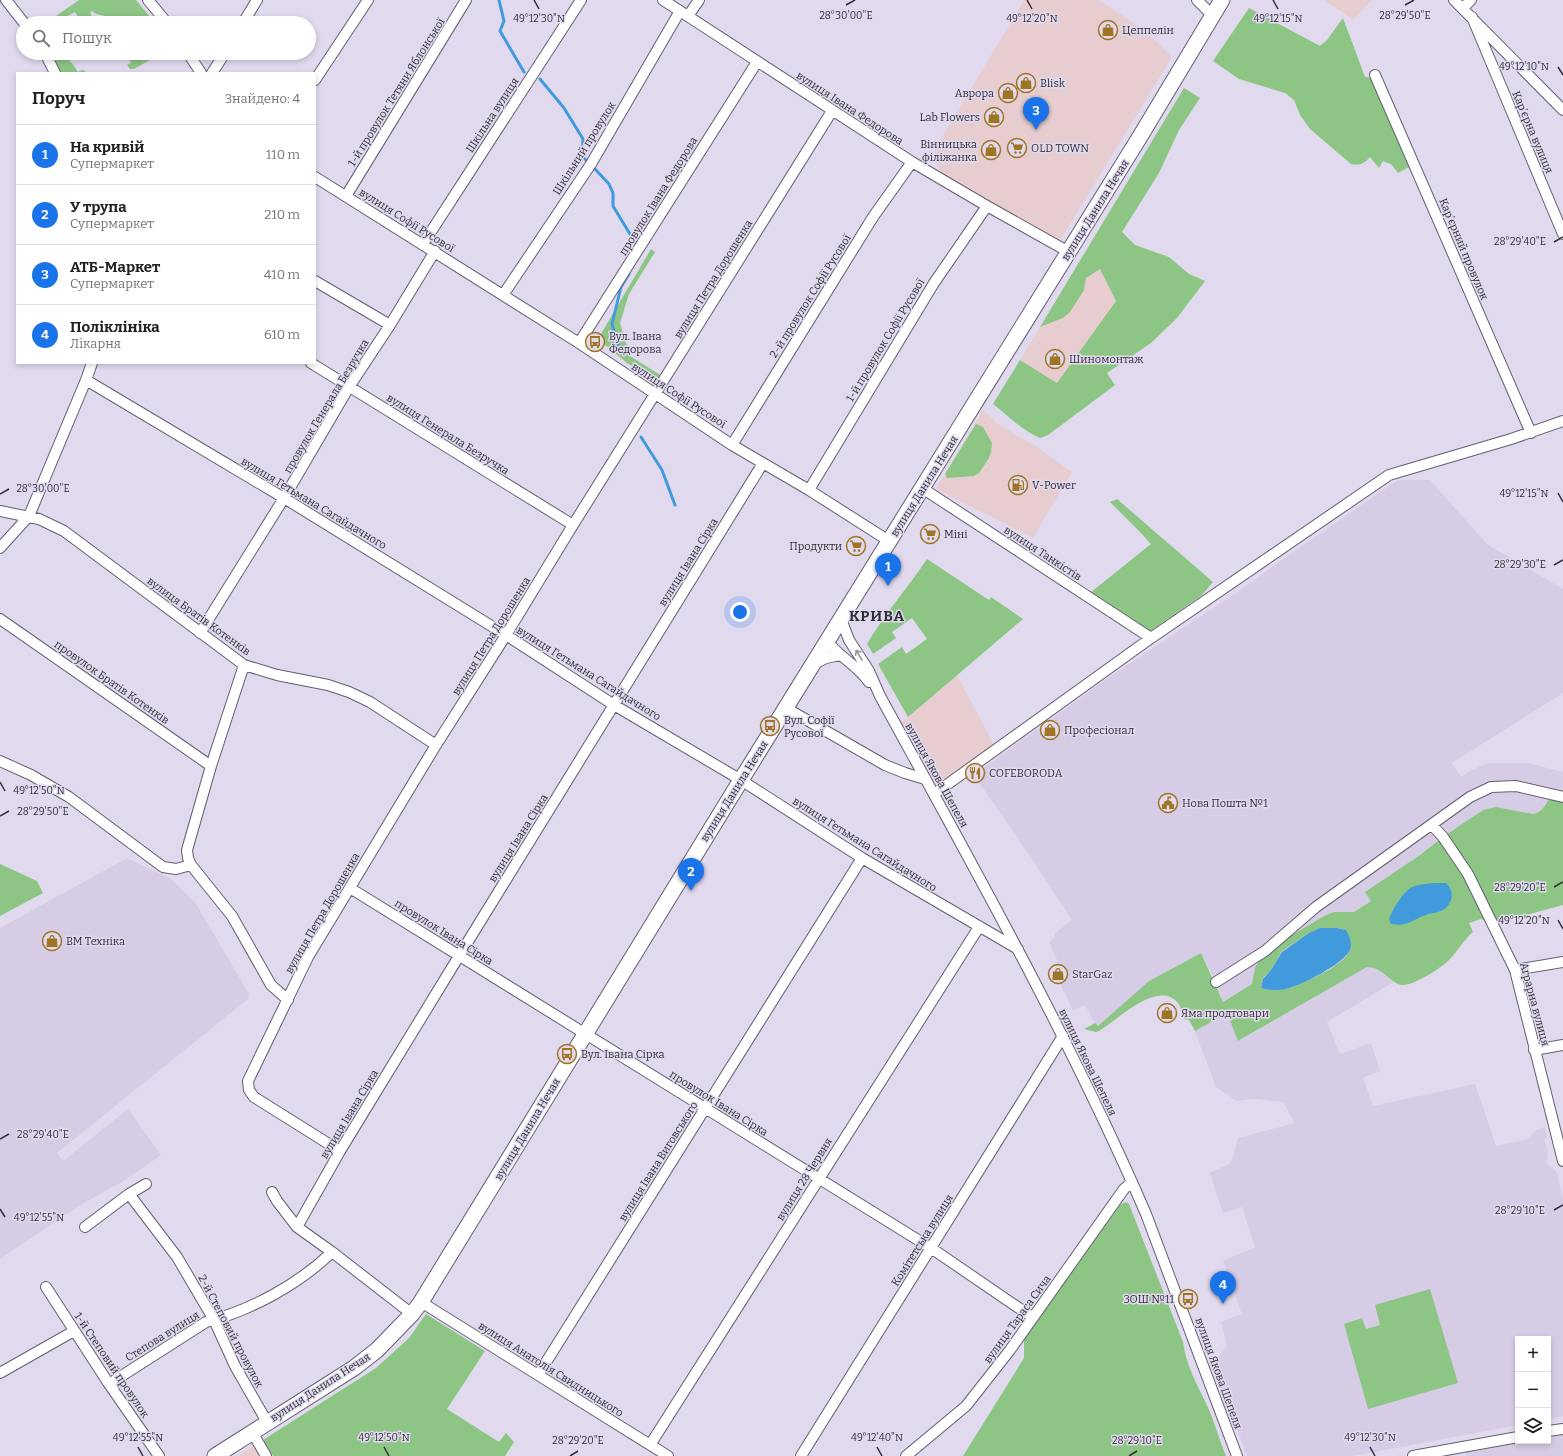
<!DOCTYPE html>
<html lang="uk">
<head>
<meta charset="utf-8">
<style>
	body { margin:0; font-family:Bitter,serif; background:#f2f2f2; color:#202124 }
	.controls { position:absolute; right:12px; bottom:12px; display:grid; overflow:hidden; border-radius:0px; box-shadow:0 2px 6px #0003 }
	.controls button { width:36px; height:36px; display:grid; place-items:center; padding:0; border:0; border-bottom:1px solid #e0e0e0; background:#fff; color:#202124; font:20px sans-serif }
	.you { position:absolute; left:740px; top:612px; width:14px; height:14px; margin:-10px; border:3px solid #fff; border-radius:50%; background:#1a73e8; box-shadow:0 0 0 6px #1a73e833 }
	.badge { display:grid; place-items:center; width:26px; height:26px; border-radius:50%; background:#1a73e8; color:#fff; font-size:13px; font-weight:700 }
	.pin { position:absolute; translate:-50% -33px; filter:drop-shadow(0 1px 2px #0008) }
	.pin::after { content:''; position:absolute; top:21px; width:14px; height:12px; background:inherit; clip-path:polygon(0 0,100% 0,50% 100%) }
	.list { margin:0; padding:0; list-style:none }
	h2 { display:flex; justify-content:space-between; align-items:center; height:52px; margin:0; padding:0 16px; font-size:17px }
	h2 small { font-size:13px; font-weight:400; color:#757577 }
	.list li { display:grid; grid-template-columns:26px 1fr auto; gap:12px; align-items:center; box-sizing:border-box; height:60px; padding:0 16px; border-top:1px solid #e0e0e0 }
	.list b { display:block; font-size:15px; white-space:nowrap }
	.list p { margin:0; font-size:13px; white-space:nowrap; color:#757577 }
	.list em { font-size:13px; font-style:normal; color:#757577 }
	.icon { flex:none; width:22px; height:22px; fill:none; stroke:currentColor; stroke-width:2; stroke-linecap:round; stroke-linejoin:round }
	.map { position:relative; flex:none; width:1563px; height:1456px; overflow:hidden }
	.search { position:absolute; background:#fff; box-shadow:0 2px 6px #0003; left:16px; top:16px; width:300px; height:44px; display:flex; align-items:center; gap:10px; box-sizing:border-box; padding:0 14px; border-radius:22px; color:#757577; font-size:15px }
	.panel { position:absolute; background:#fff; box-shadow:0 2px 6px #0003; left:16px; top:72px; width:300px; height:292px; border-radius:0px }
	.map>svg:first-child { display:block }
	.commercial { fill:#e7cdcf }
	.built { fill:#d6cce6 }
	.green { fill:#8dc585; fill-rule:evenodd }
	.water { fill:#419adc }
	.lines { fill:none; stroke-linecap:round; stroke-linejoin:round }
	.stream { stroke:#419adc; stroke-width:3 }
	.street-casing { stroke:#655e70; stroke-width:12 }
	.secondary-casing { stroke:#655e70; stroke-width:17 }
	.street { stroke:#fff; stroke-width:10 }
	.secondary { stroke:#fff; stroke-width:15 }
	.oneway { stroke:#98969a }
	.ticks { fill:none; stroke:#312e36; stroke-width:1.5 }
	.labels { text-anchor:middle; stroke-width:3; stroke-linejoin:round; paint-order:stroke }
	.poi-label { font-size:11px; fill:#312e36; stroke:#e1daef; text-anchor:start }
	.street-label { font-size:11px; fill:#312e36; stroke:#e1daef }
	.district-label { font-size:15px; font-weight:bold; letter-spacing:1px; fill:#312e36; stroke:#e1daef }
	.ticks-label { font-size:10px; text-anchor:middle; fill:#312e36; stroke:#e1daef; stroke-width:3; stroke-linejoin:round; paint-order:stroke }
</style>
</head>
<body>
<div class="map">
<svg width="1563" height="1456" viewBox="0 0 1563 1456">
	<rect width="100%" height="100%" fill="#e1daef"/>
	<!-- commercial -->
	<path class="commercial" d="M1024 0H1098L1128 19 1155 40 1172 57 1059 242 946 178 934 162 935 149Z
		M1324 0H1372L1353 20Z
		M1101 269 1116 301 1057 384 1020 360 1040 327 1063 318 1084 290 1086 278Z
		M983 410 998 424 1037 447 1072 472 1033 538 936 489Z
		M957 675 995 747 939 784 930 780 901 723Z
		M255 1445 261 1456H238Z"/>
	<!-- built -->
	<path class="built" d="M1398 480H1430L1488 545 1563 589V693L1452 763 1461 777 1470 771 1488 763H1528L1563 772V797L1552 794 1542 809 1537 813 1443 837 1420 855 1365 892 1371 900 1354 912H1334L1265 951 1263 978 1271 970 1282 951 1309 933 1320 928H1337L1346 930 1351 944 1350 950 1347 955 1338 964 1302 983 1285 990 1269 991 1261 988V983L1252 984 1223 1002 1216 982 1201 953 1149 981 1098 1026 1095 1023 1085 1005 1073 1011 1052 966 1058 962 1049 942 1055 937 1054 934 1072 920 1030 856 974 775 1102 682 1237 592 1296 550Z
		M127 858 171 879 195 902 249 994 248 999 57 1153 63 1161 128 1109 161 1155 125 1180 79 1206 0 1259V928Z
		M1367 967H1374L1394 982 1327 1022 1340 1054 1371 1043 1380 1071 1363 1078 1373 1106 1475 1084 1496 1146 1528 1139 1536 1130 1545 1127 1547 1137 1544 1139 1548 1151 1547 1164 1556 1171 1563 1198V1416L1548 1419V1339H1518V1425L1353 1456H1247L1213 1366 1227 1345 1221 1322 1242 1314 1223 1261 1255 1247 1242 1207 1223 1213 1210 1173 1231 1163 1238 1138 1295 1123 1283 1102 1254 1099 1236 1101 1216 1087 1195 1031 1227 1013 1239 1041Z
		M1563 1429V1456H1466L1464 1446 1518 1441H1548V1431Z"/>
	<!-- green -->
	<path class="green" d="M79 0H136L155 23H118L115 18 96 14 92 11 90 13 92 17 90 19 80 20 75 12 54 23H46Z
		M1249 8 1320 46 1327 40 1343 18 1365 77 1372 78 1411 166 1398 173 1391 164 1383 161 1379 168 1370 157C1364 164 1359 166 1351 164L1310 129 1300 115 1294 100 1285 93 1239 79 1213 61Z
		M52 53H66L71 63H72L78 72 82 70 85 71 87 73H61Z
		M127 53H162L134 69H130L127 65 131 63Z
		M1184 88 1200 98 1179 130 1159 173 1122 232 1135 245 1169 257 1189 274 1205 281 1177 318 1151 343 1107 373 1115 385 1048 435 1040 438C1023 431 1008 416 993 404L1020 360 1057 383 1116 301 1100 269 1086 278 1084 290 1070 312 1063 318 1040 327Z
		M651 249 655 252 629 294 620 323 630 356 665 378 662 383 627 363 598 339Z
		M976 424 983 427 992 443 991 452 989 458 979 473 974 476 947 478 945 474Z
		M1117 499 1213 582 1202 595 1149 632 1090 593 1151 544 1140 532 1110 502Z
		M927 559 989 600 991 597 1023 619 908 717 878 664 902 647 906 654 927 639 912 618 892 632 896 638 873 654 867 644C884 614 908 588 927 559Z
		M1552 794 1563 797V905L1493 924 1481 919 1469 923 1473 932C1464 940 1458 950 1451 958 1443 967 1409 990 1398 984 1386 978 1381 967 1367 967L1238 1041 1227 1013 1195 1031 1189 1020 1184 1019C1182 1013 1181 1006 1177 1002 1157 980 1116 1021 1099 1031L1096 1032 1084 1029 1095 1023 1098 1026 1149 981 1201 953 1224 1004 1223 1002 1252 984 1255 968 1265 951 1326 915 1334 912H1354L1371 901 1365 892 1420 855 1443 837 1483 810 1496 807 1533 814C1543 812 1547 802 1552 794ZM1320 928H1337L1346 930C1347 934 1351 940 1351 945 1352 963 1307 981 1293 987 1283 990 1271 991 1261 988L1263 978 1271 970 1282 951 1309 933Z
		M0 864 37 881 43 893 0 916Z
		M1126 1202 1129 1204 1183 1342C1186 1364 1196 1383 1206 1403 1214 1420 1219 1439 1226 1456H963L1024 1358V1338L1120 1205Z
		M1430 1289 1458 1383 1368 1409 1344 1324 1362 1318 1366 1329 1380 1325 1375 1305Z
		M426 1314 485 1351 447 1409 499 1442 506 1433 514 1442 505 1456H273L263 1440 376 1368 409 1338Z"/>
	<!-- water -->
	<path class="water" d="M1434 883H1446C1456 892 1452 906 1441 911 1436 913 1430 913 1426 915 1411 920 1408 927 1391 924L1389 919C1393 909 1404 889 1415 886 1421 884 1428 884 1434 883Z
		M1320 928H1337L1346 930C1349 936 1353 943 1350 950 1345 963 1299 987 1285 989 1278 991 1268 990 1261 988L1263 979 1271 970 1282 952 1309 933Z"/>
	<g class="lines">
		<!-- stream -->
		<path class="stream" d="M499 0 504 21 500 31 524 72
			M540 79 564 108 583 139 582 156 587 161
			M595 169 609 184 613 193V206L636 244
			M619 348 612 324 621 287 629 274
			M641 437 662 470 675 505"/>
		<defs>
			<path id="street" d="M6 0 24 23
				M148 0 167 23
				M663 0 912 162 987 206 1069 252
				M1197 0 1213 16
				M1454 0 1563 110
				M1463 8 1471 0
				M688 16 699 0
				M1472 17 1563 234
				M243 23 257 0
				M45 53 55 73
				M188 53 201 73
				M212 73 225 53
				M1375 75 1531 433
				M315 80 368 0
				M315 177 579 343 732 445 809 490 889 541
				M346 196 466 0
				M423 244 581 0
				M315 281 390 325
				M503 295 591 164 680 11
				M579 343 757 62
				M311 363 573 525
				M86 380 284 498 506 635 614 705 741 780 862 858 1018 949
				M732 445 873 217 912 162
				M922 488 1151 638
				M809 490 934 283 987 206
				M0 511 39 519 64 531 244 665 277 675 328 685 349 692 370 702 436 745
				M0 548 29 516 86 380 92 363
				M0 619 211 766
				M841 619 849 640 869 671 880 696C973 866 1069 1036 1146 1214L1237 1456
				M200 633 284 498 349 387 390 325 435 251
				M827 641C839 657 857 665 869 682
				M814 664 826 658 840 655
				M244 665 211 766 187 850 188 858 191 865 232 916 271 985 288 1000
				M786 708 885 765 905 773 925 779
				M0 761 31 775 69 797 163 867 176 869 191 865
				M934 794 1151 638 1389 475 1511 439 1563 421
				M1432 825 1443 837 1468 874 1515 970 1563 1161
				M350 888 931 1248 1032 1317
				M1515 970 1563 962
				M1216 982 1265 951 1316 907 1470 797 1491 787 1516 786 1563 797
				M1534 1050 1563 1045
				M340 1151 254 1097 249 1090 248 1081 308 957 436 745 506 635 573 525 832 111
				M272 1192 277 1201 297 1227 332 1252 412 1314
				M129 1194 146 1184
				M85 1227 129 1194 177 1257 214 1320 235 1366 267 1422
				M297 1227 340 1151 459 956 763 463
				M46 1287 109 1384 159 1456
				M421 1302 668 1456
				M0 1373 74 1331
				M538 1375 862 858
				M109 1384 206 1322C251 1310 298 1285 332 1252
				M1548 1431 1563 1429
				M252 1432 266 1456
				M650 1445 979 927
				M801 1456 1063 1036
				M906 1456 966 1406 1010 1350 1124 1189 1132 1182
				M1413 1456 1518 1437"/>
			<path id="secondary" d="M215 1456 354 1368 377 1350 412 1314 421 1302 741 780 1141 135 1222 0"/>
		</defs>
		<!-- street casing -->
		<use href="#street" class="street-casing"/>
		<!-- secondary casing -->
		<use href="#secondary" class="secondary-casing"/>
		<!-- street -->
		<use href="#street" class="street"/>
		<!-- secondary -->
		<use href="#secondary" class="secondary"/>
	</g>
	<!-- one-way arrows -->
	<defs><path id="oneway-shaft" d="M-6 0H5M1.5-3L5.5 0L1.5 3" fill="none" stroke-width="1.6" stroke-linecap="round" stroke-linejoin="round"/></defs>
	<use class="oneway" href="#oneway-shaft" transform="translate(859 655) rotate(-121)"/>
	<!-- ticks -->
	<path class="ticks" d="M534 0 539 9M1027 0 1032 9M1273 0 1278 9M846 5 855 0M1405 5 1414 0M1558 67 1563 75M1554 242 1563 237M1558 493 1563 502M0 494 9 489M1554 565 1563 560M0 782 5 791M0 816 9 811M1554 887 1563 882M1558 920 1563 929M0 1139 9 1134M0 1209 5 1217M1554 1210 1563 1205M138 1447 143 1456M384 1447 389 1456M877 1447 882 1456M1370 1447 1375 1456M570 1456 578 1451M1129 1456 1137 1451"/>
	<!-- icons -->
	<defs>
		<symbol id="shop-ring" viewBox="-11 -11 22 22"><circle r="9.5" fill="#e1daef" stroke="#9f7524" stroke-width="1.5"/><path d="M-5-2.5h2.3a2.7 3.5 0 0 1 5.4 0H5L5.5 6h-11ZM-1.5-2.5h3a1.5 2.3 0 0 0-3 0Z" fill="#9f7524"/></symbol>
		<symbol id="supermarket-ring" viewBox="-11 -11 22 22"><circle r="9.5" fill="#e1daef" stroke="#9f7524" stroke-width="1.5"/><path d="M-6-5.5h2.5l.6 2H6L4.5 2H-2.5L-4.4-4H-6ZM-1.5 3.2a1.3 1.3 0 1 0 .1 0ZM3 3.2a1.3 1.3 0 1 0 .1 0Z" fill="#9f7524"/></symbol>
		<symbol id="bus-ring" viewBox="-11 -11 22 22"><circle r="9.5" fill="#e1daef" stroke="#9f7524" stroke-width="1.5"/><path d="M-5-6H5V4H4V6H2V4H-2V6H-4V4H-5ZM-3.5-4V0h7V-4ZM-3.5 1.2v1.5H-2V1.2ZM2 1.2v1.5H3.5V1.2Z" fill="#9f7524"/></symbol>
		<symbol id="fuel-ring" viewBox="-11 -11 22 22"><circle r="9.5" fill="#e1daef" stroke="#9f7524" stroke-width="1.5"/><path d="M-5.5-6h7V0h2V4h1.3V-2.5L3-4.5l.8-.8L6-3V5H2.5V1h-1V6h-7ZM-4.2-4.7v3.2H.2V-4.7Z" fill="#9f7524"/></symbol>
		<symbol id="restaurant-ring" viewBox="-11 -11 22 22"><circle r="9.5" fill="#e1daef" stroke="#9f7524" stroke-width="1.5"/><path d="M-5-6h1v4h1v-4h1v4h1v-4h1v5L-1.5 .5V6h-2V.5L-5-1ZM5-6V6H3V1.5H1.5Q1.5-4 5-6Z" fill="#9f7524"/></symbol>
		<symbol id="civic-ring" viewBox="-11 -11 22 22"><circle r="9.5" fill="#e1daef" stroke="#9f7524" stroke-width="1.5"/><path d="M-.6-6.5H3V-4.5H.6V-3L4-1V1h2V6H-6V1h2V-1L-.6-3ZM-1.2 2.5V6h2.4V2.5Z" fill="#9f7524"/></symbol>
	</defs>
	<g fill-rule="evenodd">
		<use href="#shop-ring" x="1097" y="19" width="22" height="22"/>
		<use href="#shop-ring" x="1015" y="72" width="22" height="22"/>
		<use href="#shop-ring" x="997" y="82" width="22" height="22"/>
		<use href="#shop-ring" x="983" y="106" width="22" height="22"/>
		<use href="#supermarket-ring" x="1006" y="137" width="22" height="22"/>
		<use href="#shop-ring" x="980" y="139" width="22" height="22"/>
		<use href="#bus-ring" x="584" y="331" width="22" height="22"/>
		<use href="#shop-ring" x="1044" y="348" width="22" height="22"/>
		<use href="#fuel-ring" x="1007" y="474" width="22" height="22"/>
		<use href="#supermarket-ring" x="919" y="523" width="22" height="22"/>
		<use href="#supermarket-ring" x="845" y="535" width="22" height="22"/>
		<use href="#bus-ring" x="759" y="715" width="22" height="22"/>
		<use href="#shop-ring" x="1039" y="719" width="22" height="22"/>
		<use href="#restaurant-ring" x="964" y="762" width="22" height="22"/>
		<use href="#civic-ring" x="1157" y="792" width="22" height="22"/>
		<use href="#shop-ring" x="41" y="930" width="22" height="22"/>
		<use href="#shop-ring" x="1047" y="963" width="22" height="22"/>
		<use href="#shop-ring" x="1156" y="1002" width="22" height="22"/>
		<use href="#bus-ring" x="556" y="1043" width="22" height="22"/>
		<use href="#bus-ring" x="1177" y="1288" width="22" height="22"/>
	</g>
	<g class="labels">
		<!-- poi labels -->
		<g class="poi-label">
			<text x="1122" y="34">Цеппелін</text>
			<text x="1040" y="87">Blisk</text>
			<text x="994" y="97" text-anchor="end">Аврора</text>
			<text x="980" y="121" text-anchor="end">Lab Flowers</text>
			<text x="977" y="148" text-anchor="end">Вінницька<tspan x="977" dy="13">філіжанка</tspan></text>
			<text x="1031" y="152">OLD TOWN</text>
			<text x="609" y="340">Вул. Івана<tspan x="609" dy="13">Федорова</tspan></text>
			<text x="1069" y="363">Шиномонтаж</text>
			<text x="1032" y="489">V-Power</text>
			<text x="944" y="538">Міні</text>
			<text x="842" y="550" text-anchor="end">Продукти</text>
			<text x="784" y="724">Вул. Софії<tspan x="784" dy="13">Русової</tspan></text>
			<text x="1064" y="734">Професіонал</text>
			<text x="989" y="777">COFEBORODA</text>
			<text x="1182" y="807">Нова Пошта №1</text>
			<text x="66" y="945">ВМ Техніка</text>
			<text x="1072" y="978">StarGaz</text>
			<text x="1181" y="1017">Яма продтовари</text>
			<text x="581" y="1058">Вул. Івана Сірка</text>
			<text x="1174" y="1303" text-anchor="end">ЗОШ №11</text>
		</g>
		<!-- street labels -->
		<g class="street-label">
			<text transform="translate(396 92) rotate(-58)" y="4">1-й провулок Тетяни Яблонської</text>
			<text transform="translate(850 108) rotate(33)" y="4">вулиця Івана Федорова</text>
			<text transform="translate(492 115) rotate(-57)" y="4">Шкільна вулиця</text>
			<text transform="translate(1533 132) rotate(67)" y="4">Карʼєрна вулиця</text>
			<text transform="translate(584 148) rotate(-58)" y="4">Шкільний провулок</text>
			<text transform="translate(658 196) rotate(-58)" y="4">провулок Івана Федорова</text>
			<text transform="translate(1095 210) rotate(-58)" y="4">вулиця Данила Нечая</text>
			<text transform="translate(407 220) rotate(32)" y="4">вулиця Софії Русової</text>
			<text transform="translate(1464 249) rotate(67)" y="4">Карʼєрний провулок</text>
			<text transform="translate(713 279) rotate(-58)" y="4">вулиця Петра Дорошенка</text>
			<text transform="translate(810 296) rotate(-58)" y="4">2-й провулок Софії Русової</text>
			<text transform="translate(885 340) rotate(-59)" y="4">1-й провулок Софії Русової</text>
			<text transform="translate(679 395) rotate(33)" y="4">вулиця Софії Русової</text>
			<text transform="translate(326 406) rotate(-59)" y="4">провулок Генерала Безручка</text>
			<text transform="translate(448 434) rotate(32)" y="4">вулиця Генерала Безручка</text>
			<text transform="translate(924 486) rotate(-58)" y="4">вулиця Данила Нечая</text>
			<text transform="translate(314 503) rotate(31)" y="4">вулиця Гетьмана Сагайдачного</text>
			<text transform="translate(1043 553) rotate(33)" y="4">вулиця Танкістів</text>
			<text transform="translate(688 562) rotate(-58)" y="4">вулиця Івана Сірка</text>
			<text transform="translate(199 616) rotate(36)" y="4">вулиця Братів Котенків</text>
			<text transform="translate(491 636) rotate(-58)" y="4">вулиця Петра Дорошенка</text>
			<text transform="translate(589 673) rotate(32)" y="4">вулиця Гетьмана Сагайдачного</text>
			<text transform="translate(112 682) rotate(35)" y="4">провулок Братів Котенків</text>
			<text transform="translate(937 775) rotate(61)" y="4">вулиця Якова Шепеля</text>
			<text transform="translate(734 791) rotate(-58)" y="4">вулиця Данила Нечая</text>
			<text transform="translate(518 838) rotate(-58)" y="4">вулиця Івана Сірка</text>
			<text transform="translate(865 844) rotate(32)" y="4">вулиця Гетьмана Сагайдачного</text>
			<text transform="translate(322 913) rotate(-60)" y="4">вулиця Петра Дорошенка</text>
			<text transform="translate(444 932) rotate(32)" y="4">провулок Івана Сірка</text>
			<text transform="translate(1535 1004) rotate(75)" y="4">Аграрна вулиця</text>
			<text transform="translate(1088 1062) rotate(64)" y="4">вулиця Якова Шепеля</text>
			<text transform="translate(719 1103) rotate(32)" y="4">провулок Івана Сірка</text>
			<text transform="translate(349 1114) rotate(-59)" y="4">вулиця Івана Сірка</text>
			<text transform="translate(527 1129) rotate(-59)" y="4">вулиця Данила Нечая</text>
			<text transform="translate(658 1161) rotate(-58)" y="4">вулиця Івана Виговського</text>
			<text transform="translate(804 1179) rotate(-58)" y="4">вулиця 28 Червня</text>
			<text transform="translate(922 1240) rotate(-58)" y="4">Комітетська вулиця</text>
			<text transform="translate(1017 1319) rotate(-54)" y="4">вулиця Тараса Сича</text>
			<text transform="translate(231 1331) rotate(62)" y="4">2-й Степовий провулок</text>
			<text transform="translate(162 1336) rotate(-32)" y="4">Степова вулиця</text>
			<text transform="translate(112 1365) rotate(56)" y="4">1-й Степовий провулок</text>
			<text transform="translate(551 1369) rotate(32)" y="4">вулиця Анатолія Свидницького</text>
			<text transform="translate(1219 1373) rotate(70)" y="4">вулиця Якова Шепеля</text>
			<text transform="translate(320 1387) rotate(-33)" y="4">вулиця Данила Нечая</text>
		</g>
		<!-- district labels -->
		<g class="district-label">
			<text x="877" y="621">КРИВА</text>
		</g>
	</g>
	<g class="ticks-label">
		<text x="846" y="19">28°30'00"E</text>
		<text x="1405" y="19">28°29'50"E</text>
		<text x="539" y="22">49°12'30"N</text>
		<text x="1278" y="22">49°12'15"N</text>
		<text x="1032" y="22">49°12'20"N</text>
		<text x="1524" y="70">49°12'10"N</text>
		<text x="1520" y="245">28°29'40"E</text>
		<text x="43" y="492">28°30'00"E</text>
		<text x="1524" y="497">49°12'15"N</text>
		<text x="1520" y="568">28°29'30"E</text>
		<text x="39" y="794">49°12'50"N</text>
		<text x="43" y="815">28°29'50"E</text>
		<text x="1520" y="891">28°29'20"E</text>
		<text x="1524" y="924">49°12'20"N</text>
		<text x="43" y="1138">28°29'40"E</text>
		<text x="1520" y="1214">28°29'10"E</text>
		<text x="39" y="1221">49°12'55"N</text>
		<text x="138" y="1441">49°12'55"N</text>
		<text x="384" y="1441">49°12'50"N</text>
		<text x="877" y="1441">49°12'40"N</text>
		<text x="1370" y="1441">49°12'30"N</text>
		<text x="578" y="1444">28°29'20"E</text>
		<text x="1137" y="1444">28°29'10"E</text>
	</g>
</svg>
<div class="controls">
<button>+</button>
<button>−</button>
<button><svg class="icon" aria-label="layers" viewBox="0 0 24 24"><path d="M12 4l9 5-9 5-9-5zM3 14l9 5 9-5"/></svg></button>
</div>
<div class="you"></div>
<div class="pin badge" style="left:888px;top:586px">1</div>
<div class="pin badge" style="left:691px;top:891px">2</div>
<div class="pin badge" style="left:1036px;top:130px">3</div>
<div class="pin badge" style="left:1223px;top:1304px">4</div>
<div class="search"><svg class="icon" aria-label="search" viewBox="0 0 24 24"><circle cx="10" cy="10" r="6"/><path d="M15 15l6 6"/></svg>Пошук</div>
<section class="panel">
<h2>Поруч<small>Знайдено: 4</small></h2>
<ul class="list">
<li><span class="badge">1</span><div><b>На кривій</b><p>Супермаркет</p></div><em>110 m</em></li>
<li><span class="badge">2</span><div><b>У трупа</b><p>Супермаркет</p></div><em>210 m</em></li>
<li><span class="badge">3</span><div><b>АТБ-Маркет</b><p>Супермаркет</p></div><em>410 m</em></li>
<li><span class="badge">4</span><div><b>Поліклініка</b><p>Лікарня</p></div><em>610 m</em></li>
</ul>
</section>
</div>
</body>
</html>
